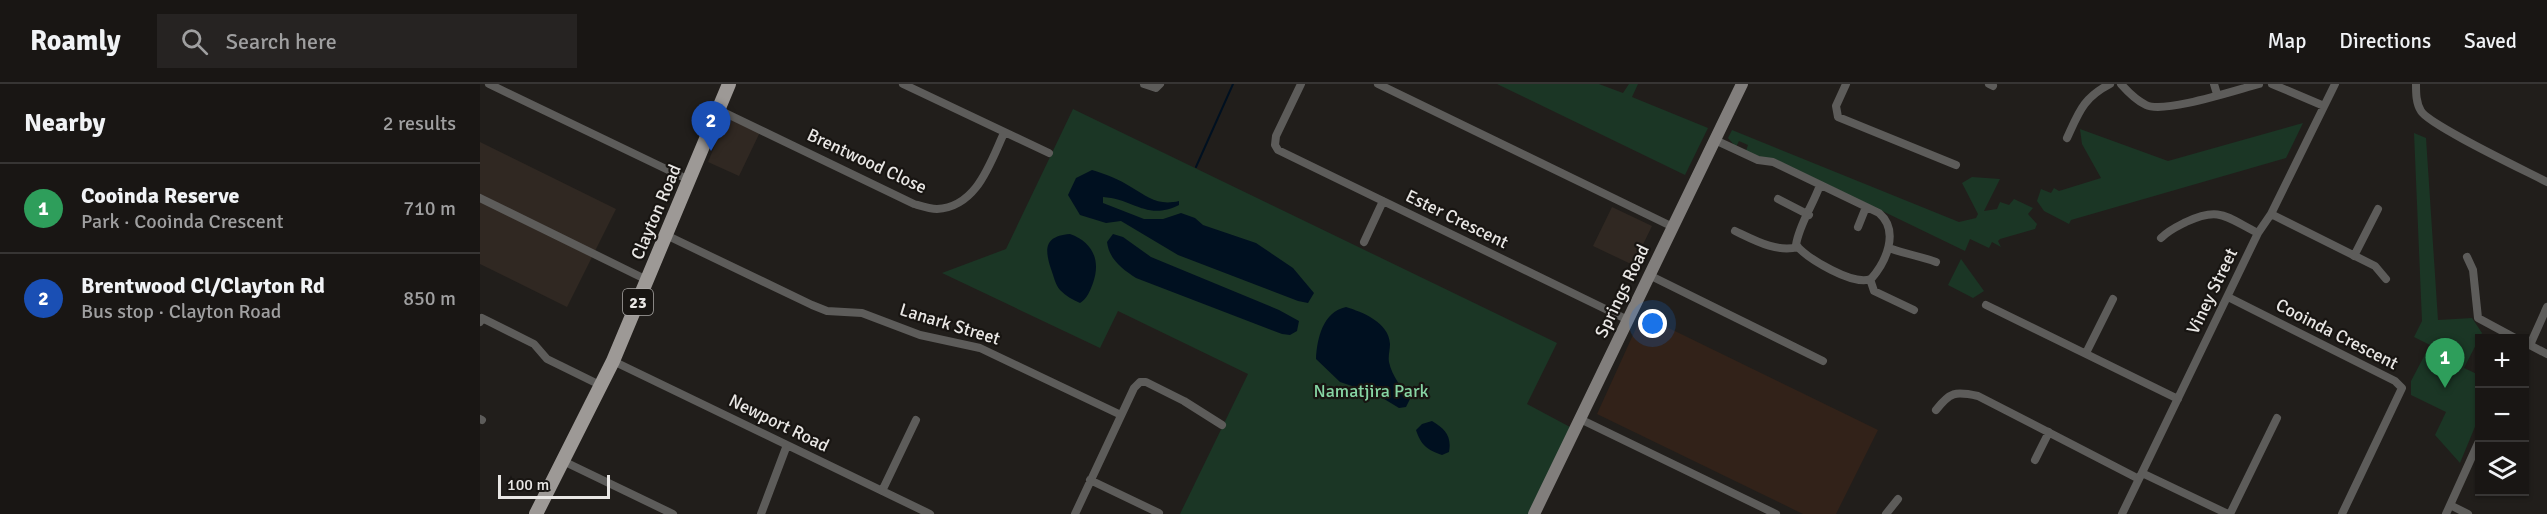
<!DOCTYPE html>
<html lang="en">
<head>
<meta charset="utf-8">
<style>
	body { margin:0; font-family:Signika,sans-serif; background:#262322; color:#f1f3f6 }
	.controls { position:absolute; right:18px; bottom:18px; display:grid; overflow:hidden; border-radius:0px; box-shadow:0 2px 4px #0004 }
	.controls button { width:54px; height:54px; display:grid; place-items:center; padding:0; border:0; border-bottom:2px solid #373534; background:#191614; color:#f1f3f6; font:30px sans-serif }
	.scale { position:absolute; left:18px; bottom:15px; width:112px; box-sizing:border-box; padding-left:6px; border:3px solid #e9e7e5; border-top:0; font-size:16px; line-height:21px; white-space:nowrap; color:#e9e7e5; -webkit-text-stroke:4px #181512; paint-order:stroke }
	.you { position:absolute; left:1173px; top:240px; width:21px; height:21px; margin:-15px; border:4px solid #fff; border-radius:50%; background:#1a73e8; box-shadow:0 0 0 9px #1a73e833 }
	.badge { display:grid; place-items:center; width:39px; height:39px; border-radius:50%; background:#2563eb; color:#fff; font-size:20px; font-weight:700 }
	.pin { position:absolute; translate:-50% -50px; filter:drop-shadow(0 2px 3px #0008) }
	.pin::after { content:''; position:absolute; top:32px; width:21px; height:18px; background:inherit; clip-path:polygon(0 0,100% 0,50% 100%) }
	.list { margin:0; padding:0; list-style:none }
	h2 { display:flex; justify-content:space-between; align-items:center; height:78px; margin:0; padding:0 24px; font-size:26px }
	h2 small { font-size:20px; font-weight:400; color:#9f9fa0 }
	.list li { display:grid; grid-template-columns:39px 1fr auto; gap:18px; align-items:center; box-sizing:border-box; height:90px; padding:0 24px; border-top:2px solid #373534 }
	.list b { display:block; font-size:22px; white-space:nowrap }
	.list p { margin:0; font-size:20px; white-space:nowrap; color:#9f9fa0 }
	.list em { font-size:20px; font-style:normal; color:#9f9fa0 }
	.icon { flex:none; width:33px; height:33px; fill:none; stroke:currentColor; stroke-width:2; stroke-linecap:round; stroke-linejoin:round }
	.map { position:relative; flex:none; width:2067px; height:430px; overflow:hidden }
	header { display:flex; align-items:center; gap:36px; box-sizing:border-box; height:84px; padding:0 30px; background:#191614; border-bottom:2px solid #373534 }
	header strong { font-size:28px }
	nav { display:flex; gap:33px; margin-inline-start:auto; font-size:21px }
	.search { width:420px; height:54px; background:#262322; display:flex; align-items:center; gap:15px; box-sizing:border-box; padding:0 21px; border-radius:0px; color:#9f9fa0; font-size:22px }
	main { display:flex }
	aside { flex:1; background:#191614 }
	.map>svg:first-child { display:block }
	.built { fill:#302822 }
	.education { fill:#322219 }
	.green { fill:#1b3625 }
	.water { fill:#001020 }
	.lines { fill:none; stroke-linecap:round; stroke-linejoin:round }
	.stream { stroke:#001020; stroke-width:2 }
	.minor { stroke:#5d5c5a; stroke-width:8 }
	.secondary { stroke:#817e7c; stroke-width:12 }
	.primary { stroke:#9d9996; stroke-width:14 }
	.labels { text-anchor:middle; stroke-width:4.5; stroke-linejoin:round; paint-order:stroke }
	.shield { fill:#181512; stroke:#aaa8a6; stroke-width:1.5 }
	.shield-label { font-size:16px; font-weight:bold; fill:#e9e7e5 }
	.street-label { font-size:18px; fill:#e9e7e5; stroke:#181512 }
	.park-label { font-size:18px; fill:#87d5a4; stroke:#181512 }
</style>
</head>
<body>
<header>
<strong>Roamly</strong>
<div class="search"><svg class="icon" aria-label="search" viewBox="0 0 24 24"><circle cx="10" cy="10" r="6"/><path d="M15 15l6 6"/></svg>Search here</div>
<nav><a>Map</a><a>Directions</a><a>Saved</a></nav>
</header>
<main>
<aside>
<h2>Nearby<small>2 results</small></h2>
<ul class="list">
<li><span class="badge" style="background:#2e9e5b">1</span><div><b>Cooinda Reserve</b><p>Park · Cooinda Crescent</p></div><em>710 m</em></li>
<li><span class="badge" style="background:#1a4fb4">2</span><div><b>Brentwood Cl/Clayton Rd</b><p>Bus stop · Clayton Road</p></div><em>850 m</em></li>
</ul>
</aside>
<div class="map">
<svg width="2067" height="430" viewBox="0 0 2067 430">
	<rect width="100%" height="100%" fill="#211e1b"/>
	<!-- built -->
	<path class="built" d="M248 30 281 46 259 92 228 78Z
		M0 58 136 125 87 223 0 180Z
		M1132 123 1172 142 1153 181 1113 162Z"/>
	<!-- education -->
	<path class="education" d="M1162 231 1398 346 1356 430H1323L1117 330Z"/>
	<!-- green -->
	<path class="green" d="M1017 0H1119L1143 9 1149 0H1158L1152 13 1228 44 1205 91Z
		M593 25 1077 259 1047 320 1090 343 1048 430H700L768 290 638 227 620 264 462 189 526 165Z
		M1823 39 1806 74 1591 136 1589 140 1564 127 1557 117 1561 105 1571 109 1574 104 1579 107 1621 94 1602 60 1600 45 1688 77Z
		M1252 46 1479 138 1496 134 1498 130 1482 99 1492 93 1520 95 1504 127 1517 125 1520 118 1529 121 1534 115 1553 124 1548 130 1557 140 1555 145 1520 155 1518 157 1521 163 1512 158 1509 164 1490 155 1485 167 1295 75 1283 74 1266 67 1268 61 1259 57 1256 63 1248 54Z
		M1934 49 1946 54 1958 236 1992 234 2002 249 1984 284 1999 291V333L1980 379 1955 351 1966 328 1931 311V297L1950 261 1934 253 1942 237Z
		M1481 175 1504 207 1493 214 1468 201Z"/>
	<!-- water -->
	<path class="water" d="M612 86C625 90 639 95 651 103 668 113 678 122 699 117V121C667 137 654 115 623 113V119L664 135H683L701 129 715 134 723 141 776 159 813 184 834 209 828 219 818 217 698 171 641 137 626 139 600 131 588 111 596 94Z
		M590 150C613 158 621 177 613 199 610 207 607 215 600 219 593 216 586 212 580 206 575 200 574 193 571 185 564 164 565 152 590 150Z
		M633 150 643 153 671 173 799 226 819 237 817 247 810 251 802 250 656 194C642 185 629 175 627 158Z
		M866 223C882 228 909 238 910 260 910 266 908 272 909 278 912 292 922 304 930 315L926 323 919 324 896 310 860 298 836 275C837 254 843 228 866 223Z
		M952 337C965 345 972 352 969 368L962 371C947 366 941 361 936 346L942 340Z"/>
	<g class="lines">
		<!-- stream -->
		<path class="stream" d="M716 83 753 0"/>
		<!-- minor -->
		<path class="minor" d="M9 0 209 96
			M423 0 569 69
			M664 0 676 4 680 0
			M821 0 796 52 795 61 798 66 1148 236
			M898 0 1193 143
			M1366 0 1356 22 1358 33 1476 81
			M1509 0 1513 2
			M1641 0C1648 8 1656 16 1666 21 1684 30 1756 6 1779 0
			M1734 0 1737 10
			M1792 0 1844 22
			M1936 0C1936 9 1936 19 1941 27 1949 41 2046 87 2067 98
			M239 26 434 120C441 122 450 125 457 125 497 123 510 79 524 49
			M1587 54C1599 28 1603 14 1630 0
			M1235 56 1278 76 1293 78 1399 129C1420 147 1406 178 1391 195 1373 202 1328 175 1316 161 1319 141 1333 121 1340 101
			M0 114 167 196
			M1298 115 1329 131
			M1791 130 1895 182 1906 195
			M1378 143 1386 123
			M1255 147C1274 156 1297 169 1318 163
			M186 151 332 221 347 227 382 229 440 251 500 264 641 331
			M1681 154C1689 146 1696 143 1706 138 1740 122 1746 133 1778 149
			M884 158 903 117
			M1409 164C1425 170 1440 172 1456 178
			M1874 172 1898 125
			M1987 173 1993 186 1998 234 2037 255
			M1169 191 1343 277
			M1390 195 1394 207 1434 226
			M1748 213 1915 297 1922 304 1862 430
			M1506 221 1698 315
			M0 238 2 234 54 260 67 275 122 302
			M2044 258 2067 270
			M2050 261 2067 223
			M1606 269 1633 215
			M133 277 450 430
			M1456 326C1470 308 1475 307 1498 312L1659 395
			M0 335 2 336
			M1100 335 1296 430
			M1555 376 1569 348
			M83 377 193 430
			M1662 389 1748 430
			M610 396 679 429
			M402 407 436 336
			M1970 421 1988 430
			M281 430 307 361
			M595 430 654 304 660 298H666L704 317 742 341
			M1406 430 1418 415
			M1642 430 1778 149 1791 130 1855 0
			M1750 430 1797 334
			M1966 430 2000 355"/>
		<!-- secondary -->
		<path class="secondary" d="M1054 430 1262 0"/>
		<!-- primary -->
		<path class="primary" d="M56 430 133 277 249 0"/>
	</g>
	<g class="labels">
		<!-- shield labels -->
		<rect class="shield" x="143" y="205" width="30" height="26" rx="4.5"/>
		<g class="shield-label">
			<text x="158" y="224">23</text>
		</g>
		<!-- street labels -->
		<g class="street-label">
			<text transform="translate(387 77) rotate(25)" y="6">Brentwood Close</text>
			<text transform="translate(176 128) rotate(-67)" y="6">Clayton Road</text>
			<text transform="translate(977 135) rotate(26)" y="6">Ester Crescent</text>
			<text transform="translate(1142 207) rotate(-64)" y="6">Springs Road</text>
			<text transform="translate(1732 207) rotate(-64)" y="6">Viney Street</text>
			<text transform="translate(470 240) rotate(17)" y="6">Lanark Street</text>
			<text transform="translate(1857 250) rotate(27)" y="6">Cooinda Crescent</text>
			<text transform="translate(299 339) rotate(26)" y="6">Newport Road</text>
		</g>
		<!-- park labels -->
		<g class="park-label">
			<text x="891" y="313">Namatjira Park</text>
		</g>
	</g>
</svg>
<div class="controls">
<button>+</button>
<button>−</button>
<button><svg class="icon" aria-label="layers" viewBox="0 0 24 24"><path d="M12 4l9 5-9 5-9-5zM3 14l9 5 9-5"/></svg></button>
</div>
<div class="scale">100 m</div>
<div class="you"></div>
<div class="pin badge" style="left:1965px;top:304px;background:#2e9e5b">1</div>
<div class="pin badge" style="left:231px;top:67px;background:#1a4fb4">2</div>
</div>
</main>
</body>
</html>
